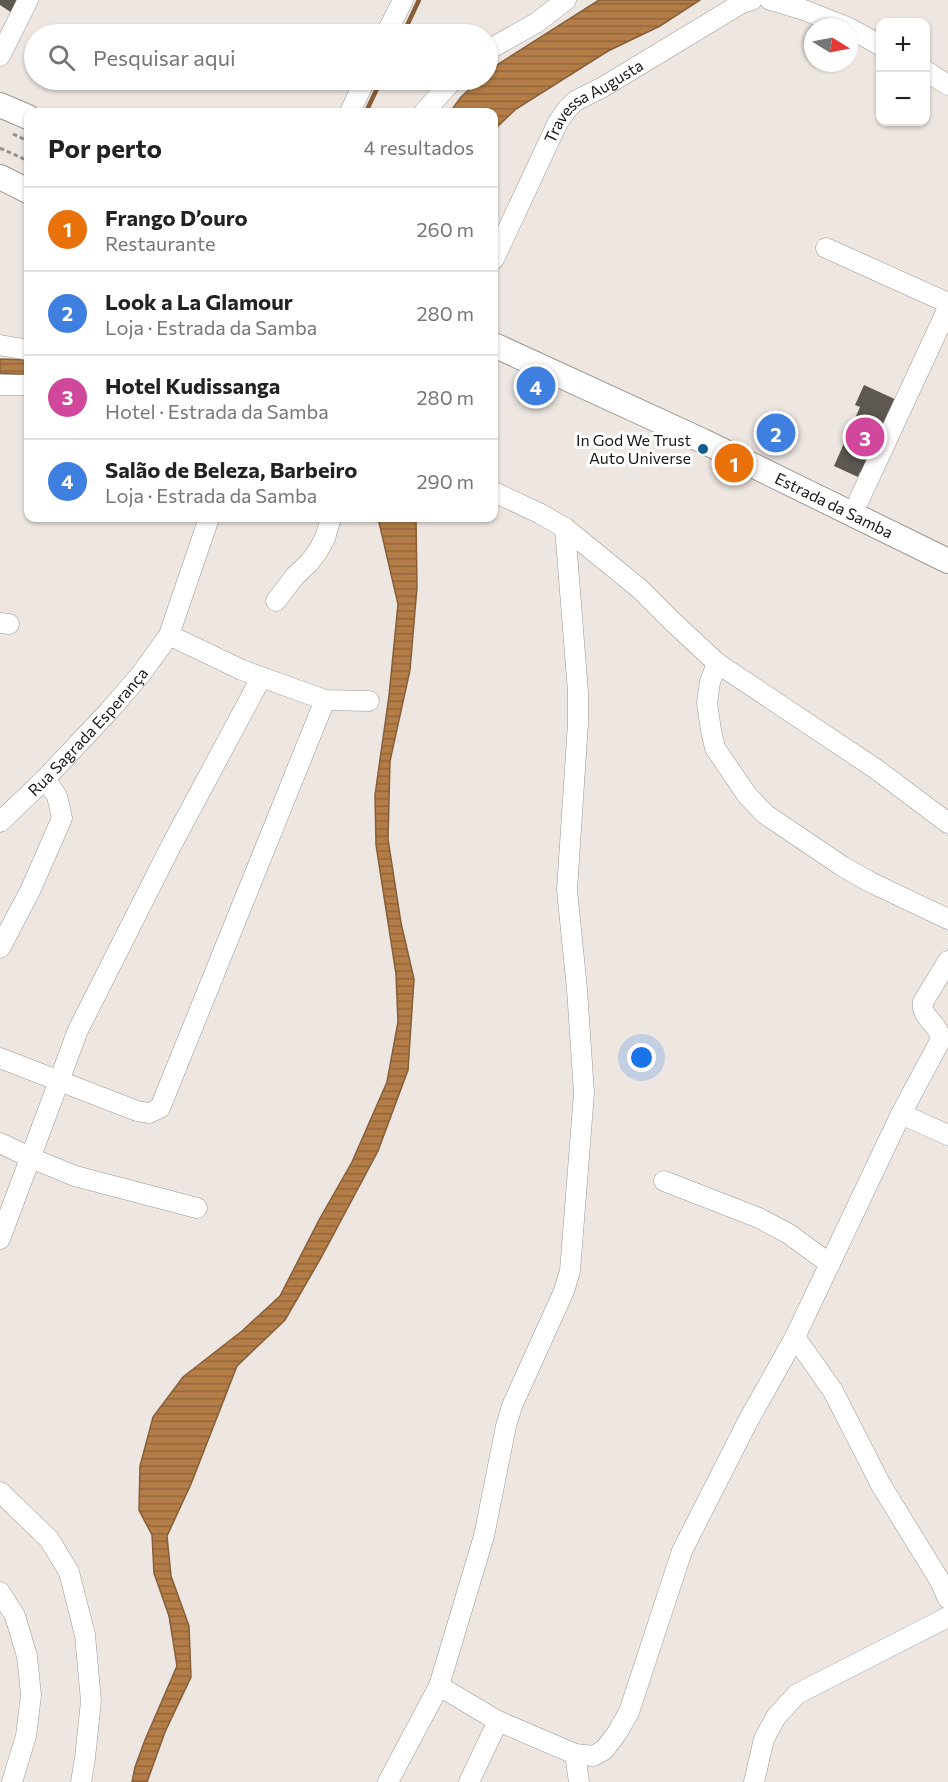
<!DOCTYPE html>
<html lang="pt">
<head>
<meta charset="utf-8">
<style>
	body { margin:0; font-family:Commissioner,sans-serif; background:#f6f6f6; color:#222 }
	.controls { position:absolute; right:18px; top:18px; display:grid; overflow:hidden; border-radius:12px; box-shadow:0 2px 4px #0004 }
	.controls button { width:54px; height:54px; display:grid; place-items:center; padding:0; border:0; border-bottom:2px solid #e0e0e0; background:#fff; color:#222; font:30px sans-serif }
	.compass { position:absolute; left:804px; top:18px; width:54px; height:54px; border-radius:50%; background:#fff; box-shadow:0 2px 4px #0004; rotate:100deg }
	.you { position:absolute; left:642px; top:1058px; width:21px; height:21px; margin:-15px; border:4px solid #fff; border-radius:50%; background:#1a73e8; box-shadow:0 0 0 9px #1a73e833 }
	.badge { display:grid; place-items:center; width:39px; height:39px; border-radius:50%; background:#0f5c8f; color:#fff; font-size:20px; font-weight:700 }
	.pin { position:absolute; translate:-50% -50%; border:3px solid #fff; box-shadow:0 2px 6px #0006 }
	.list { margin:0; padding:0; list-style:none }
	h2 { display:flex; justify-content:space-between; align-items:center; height:78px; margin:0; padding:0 24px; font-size:26px }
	h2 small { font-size:20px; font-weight:400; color:#767676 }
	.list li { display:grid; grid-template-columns:39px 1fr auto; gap:18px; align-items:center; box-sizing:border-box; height:84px; padding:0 24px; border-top:2px solid #e0e0e0 }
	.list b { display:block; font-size:22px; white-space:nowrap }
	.list p { margin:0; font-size:20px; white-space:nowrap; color:#767676 }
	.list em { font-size:20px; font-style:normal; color:#767676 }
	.icon { flex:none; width:33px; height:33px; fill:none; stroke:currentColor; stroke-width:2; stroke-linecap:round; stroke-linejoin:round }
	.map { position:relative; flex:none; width:948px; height:1782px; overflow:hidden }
	.search { position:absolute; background:#fff; box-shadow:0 2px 4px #0004; left:24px; top:24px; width:474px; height:66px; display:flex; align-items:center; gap:15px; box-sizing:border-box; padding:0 21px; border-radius:33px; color:#767676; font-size:22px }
	.panel { position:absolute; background:#fff; box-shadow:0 2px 4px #0004; left:24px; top:108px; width:474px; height:414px; border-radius:12px }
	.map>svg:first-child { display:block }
	.water { fill:url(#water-rules); stroke:#865f38; stroke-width:1.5 }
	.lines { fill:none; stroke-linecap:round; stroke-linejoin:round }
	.stream { stroke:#865f38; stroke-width:4.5 }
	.building { fill:#5e5853 }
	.minor-casing { stroke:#9d9792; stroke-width:21 }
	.major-casing { stroke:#9d9792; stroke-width:26 }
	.path { stroke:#948f8b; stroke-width:3; stroke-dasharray:4.5 3; stroke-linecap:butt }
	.minor { stroke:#fff; stroke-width:20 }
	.major { stroke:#fff; stroke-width:24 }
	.poi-dot { fill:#0f5c8f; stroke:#fff; stroke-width:2 }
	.labels { text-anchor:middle; stroke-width:6; stroke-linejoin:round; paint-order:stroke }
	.street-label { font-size:16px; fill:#1a1816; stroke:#fff }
	.poi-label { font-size:16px; fill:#1a1816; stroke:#fff; text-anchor:end }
</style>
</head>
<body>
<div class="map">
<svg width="948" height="1782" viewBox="0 0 948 1782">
	<defs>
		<pattern id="water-rules" width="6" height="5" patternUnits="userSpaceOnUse" patternTransform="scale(1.5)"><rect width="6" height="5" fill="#b47d47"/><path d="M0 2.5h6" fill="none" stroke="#92653a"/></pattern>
	</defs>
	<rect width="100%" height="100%" fill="#ede6e1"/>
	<!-- water -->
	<path class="water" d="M599 0H700L660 26 608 51 516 109 498 126 494 135V112H450L461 97 479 80H488V72L489 70Z
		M0 359 28 360V375L0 373Z
		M378 518H416L417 587 410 670 390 761 388 839 401 923 414 979 408 1070 378 1151 322 1256 285 1320 237 1366 191 1484 167 1536 171 1576 189 1626 191 1677 165 1732 147 1782H132L135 1767 145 1740 177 1666 169 1616 154 1573 152 1535 139 1510 140 1466 153 1417 183 1377 242 1331 280 1296 319 1220 352 1162 387 1082 398 1022 396 974 376 845 375 795 389 696 398 604Z"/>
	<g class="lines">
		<!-- stream -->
		<path class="stream" d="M403 34 419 0
			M366 112 381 80"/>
	</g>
	<!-- building -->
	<path class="building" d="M0 0H20L12 13 0 5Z
		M864 385 899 401 866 475 860 472 858 477 834 466 860 407 855 405Z"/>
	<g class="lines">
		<defs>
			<g id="minor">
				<path d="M770 0 804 10 847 27"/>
				<path d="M849 28 880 45"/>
				<path d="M386 34 403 0"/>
				<path d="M488 50 536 23 566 0"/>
				<path d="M0 56 28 0"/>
				<path d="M926 71 948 85"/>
				<path d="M350 112 365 80"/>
				<path d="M424 112 453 80"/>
				<path d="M826 248 948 303"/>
				<path id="s1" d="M494 259 558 122 568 108 577 100 603 87 742 3 752 0"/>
				<path d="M0 345 28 350"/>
				<path d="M0 385H28"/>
				<path d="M494 492 541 514 565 528 640 589 672 621 717 663 876 769 948 823"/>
				<path d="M859 500 948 308"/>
				<path d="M276 601 295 576 309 563 318 551 325 538 331 518"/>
				<path d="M0 623 9 624"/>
				<path d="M169 635 242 670 325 700 369 701"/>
				<path d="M717 663 710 682 707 703 711 730 715 748 747 795 765 814 842 866 870 882 948 919"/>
				<path id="s2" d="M0 822 45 779 109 711 141 674 169 635 209 518"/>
				<path d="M0 948 30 891 62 818 57 796 45 779"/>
				<path d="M0 1058 137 1111 149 1113 160 1108 325 700"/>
				<path d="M901 1114 948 1135"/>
				<path d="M0 1143 31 1158 75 1176 197 1208"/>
				<path d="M664 1181 759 1218 789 1234 830 1264"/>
				<path d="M0 1239 78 1030 171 846 261 678"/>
				<path d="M795 1337 833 1391 881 1485 940 1581 948 1599"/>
				<path d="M0 1492 49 1539 69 1572 85 1635 91 1701 85 1758 81 1782"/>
				<path d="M0 1592 15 1616 27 1656 31 1695 26 1736 12 1782"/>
				<path d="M439 1686 498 1721 575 1754 593 1756 604 1750 617 1733 629 1712 682 1551 748 1421 795 1337 901 1114 940 1041C941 1023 920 1019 923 1002L948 961"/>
				<path d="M575 1754 579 1782"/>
				<path d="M388 1782 439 1686 484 1536 506 1426 512 1406 564 1291 570 1271 584 1093 577 989 567 890 578 723V692L565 528"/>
				<path d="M469 1782 498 1721"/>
				<path d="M754 1782 764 1739 776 1717 797 1694 948 1617"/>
			</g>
			<g id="major">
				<path d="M0 105 28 117"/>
				<path d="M0 177 28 191"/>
				<path id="s3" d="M494 345 703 441 948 561"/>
			</g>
		</defs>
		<!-- minor casing -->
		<use href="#minor" class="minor-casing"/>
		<!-- major casing -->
		<use href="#major" class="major-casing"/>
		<!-- path -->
		<path class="path" d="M13 134 28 141
			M0 148 24 159H28"/>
		<!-- minor -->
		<use href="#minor" class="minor"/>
		<!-- major -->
		<use href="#major" class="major"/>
	</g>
	<!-- markers -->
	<circle class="poi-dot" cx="703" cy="449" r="6"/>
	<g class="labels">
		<!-- street labels -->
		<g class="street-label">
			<text dy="6" stroke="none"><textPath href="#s1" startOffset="192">Travessa Augusta</textPath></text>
			<text dy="6" stroke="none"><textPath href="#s3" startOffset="376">Estrada da Samba</textPath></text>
			<text dy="6" stroke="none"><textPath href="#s2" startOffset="126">Rua Sagrada Esperança</textPath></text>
		</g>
		<!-- poi labels -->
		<g class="poi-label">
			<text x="691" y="446">In God We Trust<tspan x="691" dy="18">Auto Universe</tspan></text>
		</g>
	</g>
</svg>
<div class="controls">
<button>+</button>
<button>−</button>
</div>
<svg class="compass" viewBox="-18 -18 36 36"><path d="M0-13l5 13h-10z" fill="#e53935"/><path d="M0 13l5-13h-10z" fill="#767676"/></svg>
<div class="you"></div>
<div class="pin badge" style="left:734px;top:463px;background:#e8710a">1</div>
<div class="pin badge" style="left:776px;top:433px;background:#3f7fe0">2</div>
<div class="pin badge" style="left:865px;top:437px;background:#d1479c">3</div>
<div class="pin badge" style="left:536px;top:386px;background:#3f7fe0">4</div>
<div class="search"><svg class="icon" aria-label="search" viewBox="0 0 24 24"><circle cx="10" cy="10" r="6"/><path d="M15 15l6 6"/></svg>Pesquisar aqui</div>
<section class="panel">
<h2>Por perto<small>4 resultados</small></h2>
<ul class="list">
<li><span class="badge" style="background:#e8710a">1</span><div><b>Frango D’ouro</b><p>Restaurante</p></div><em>260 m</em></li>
<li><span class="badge" style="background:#3f7fe0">2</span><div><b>Look a La Glamour</b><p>Loja · Estrada da Samba</p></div><em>280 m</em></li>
<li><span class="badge" style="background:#d1479c">3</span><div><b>Hotel Kudissanga</b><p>Hotel · Estrada da Samba</p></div><em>280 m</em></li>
<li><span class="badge" style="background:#3f7fe0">4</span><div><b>Salão de Beleza, Barbeiro</b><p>Loja · Estrada da Samba</p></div><em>290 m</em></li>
</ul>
</section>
</div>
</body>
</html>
